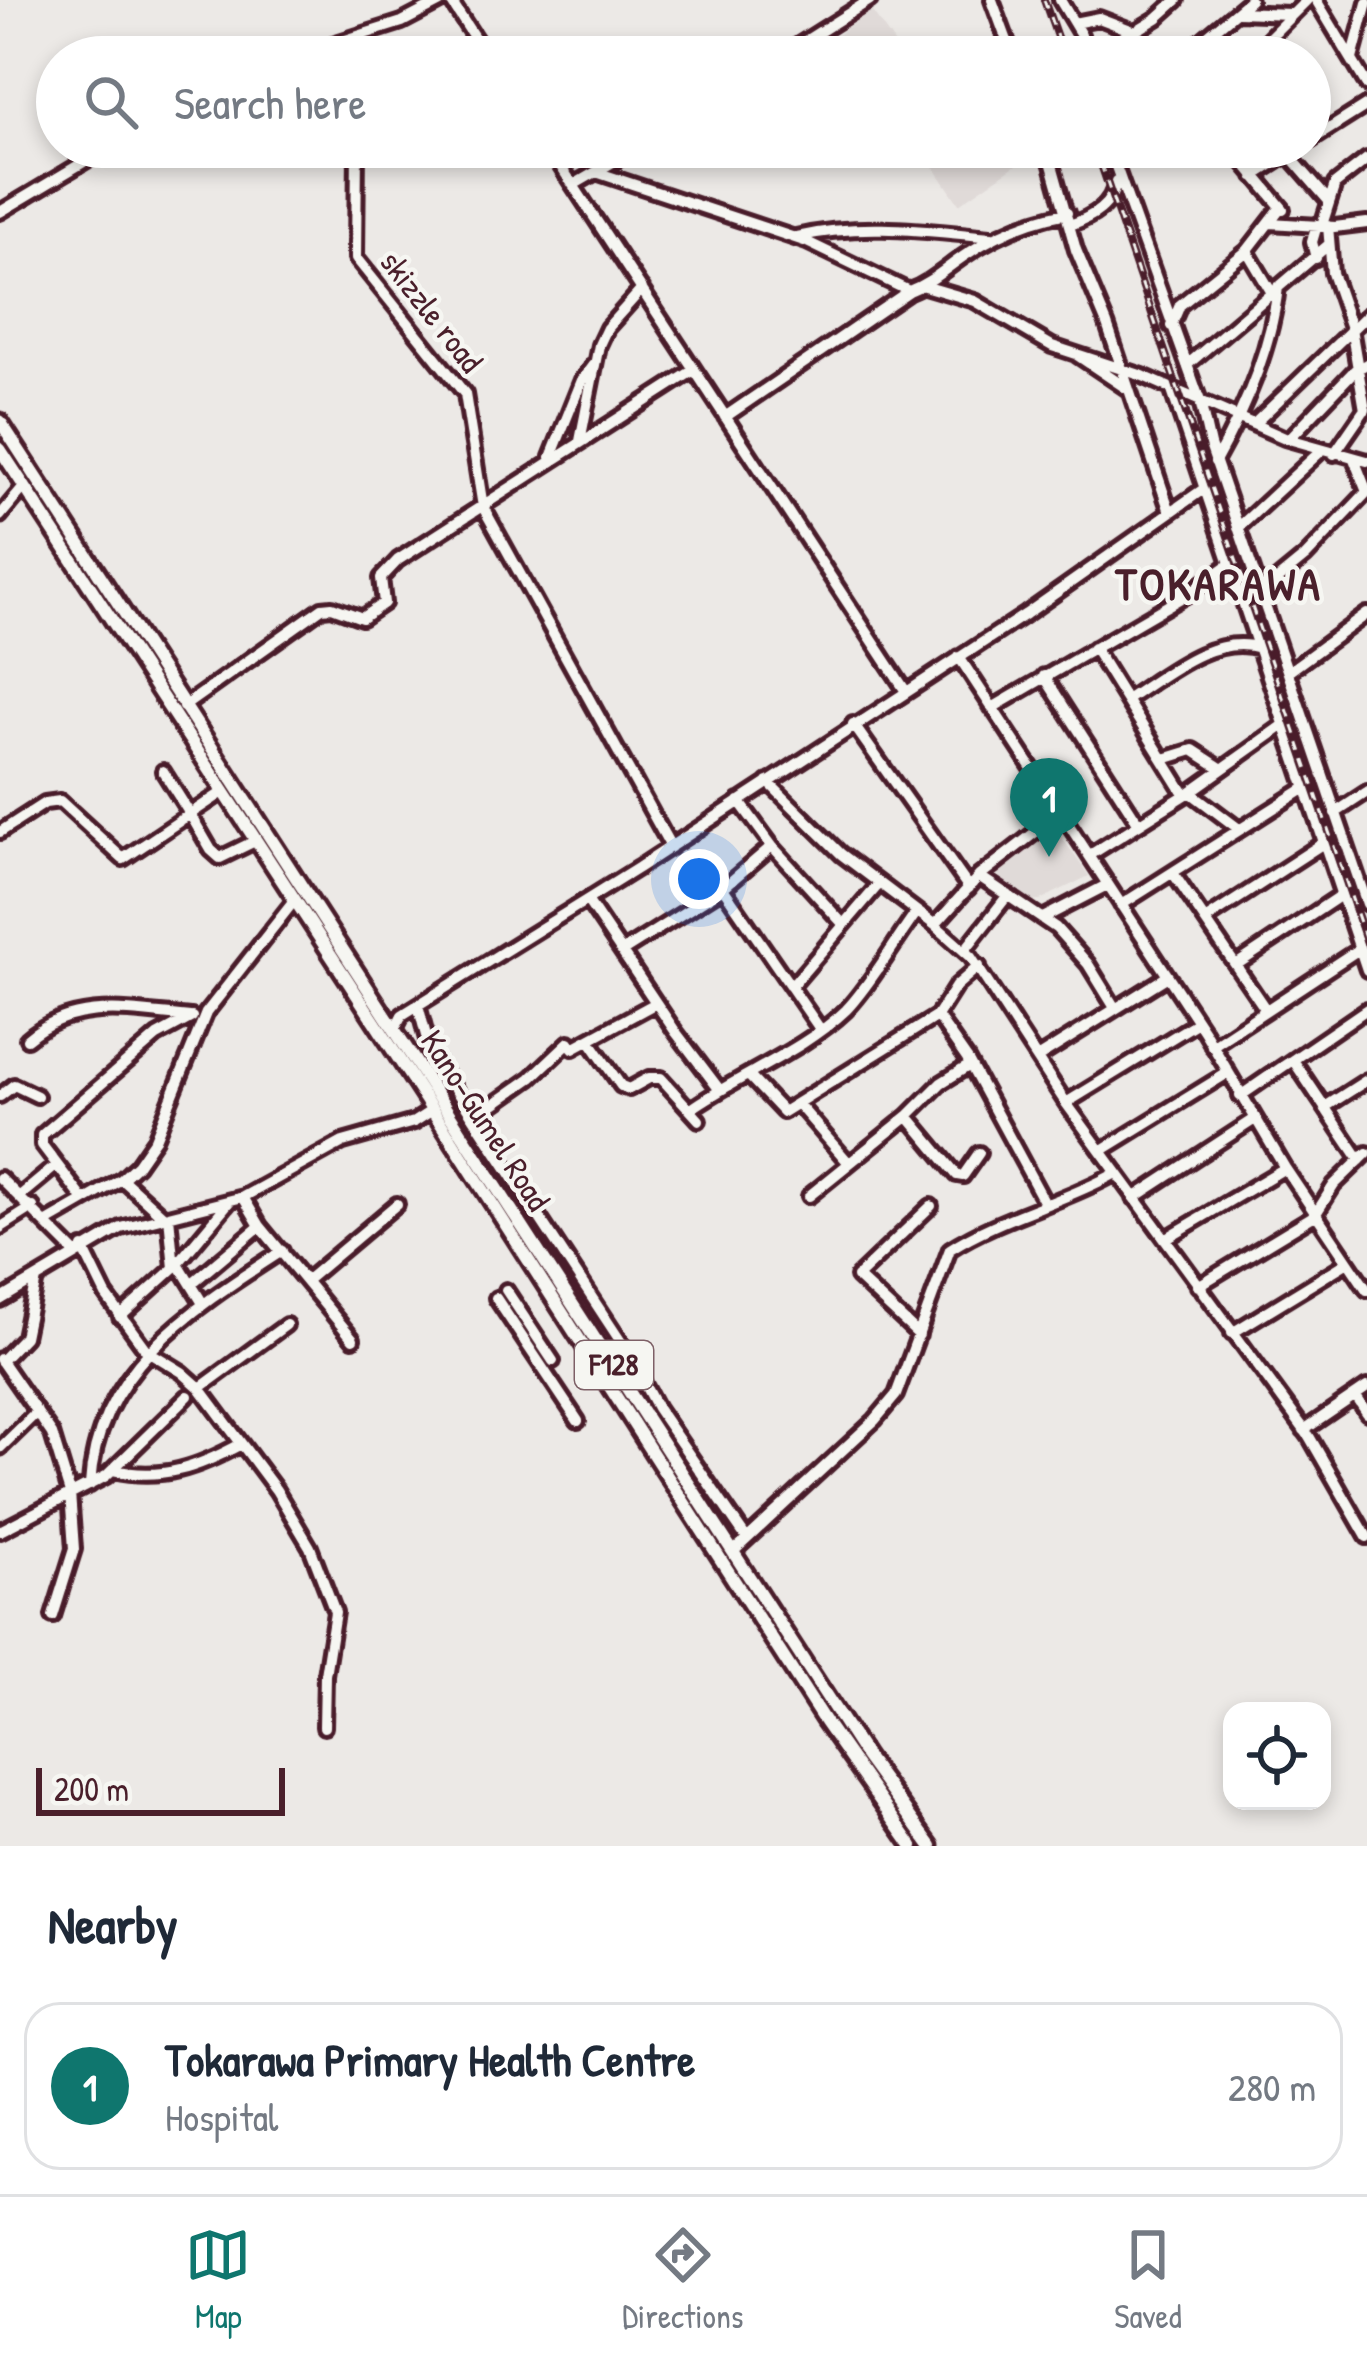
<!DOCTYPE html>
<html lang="en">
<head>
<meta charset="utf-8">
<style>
	body { margin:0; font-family:"Patrick Hand",sans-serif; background:#f2f2f3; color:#1f2937 }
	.controls { position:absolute; right:36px; bottom:36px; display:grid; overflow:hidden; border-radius:24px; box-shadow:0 6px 18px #0003 }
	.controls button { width:108px; height:108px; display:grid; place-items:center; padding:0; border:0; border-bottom:3px solid #e0e1e3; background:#fff; color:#1f2937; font:60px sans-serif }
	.scale { position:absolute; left:36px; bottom:30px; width:249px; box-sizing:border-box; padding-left:12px; border:6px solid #4a1f2b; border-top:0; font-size:33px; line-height:42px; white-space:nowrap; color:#4a1f2b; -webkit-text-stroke:9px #f6f6f2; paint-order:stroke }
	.you { position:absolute; left:699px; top:879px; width:42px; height:42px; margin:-30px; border:9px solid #fff; border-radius:50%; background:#1a73e8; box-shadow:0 0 0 18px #1a73e833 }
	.badge { display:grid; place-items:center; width:78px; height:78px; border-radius:50%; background:#0f766e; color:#fff; font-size:39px; font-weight:700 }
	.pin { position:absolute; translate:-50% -99px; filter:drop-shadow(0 3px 6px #0008) }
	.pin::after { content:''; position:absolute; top:63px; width:42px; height:36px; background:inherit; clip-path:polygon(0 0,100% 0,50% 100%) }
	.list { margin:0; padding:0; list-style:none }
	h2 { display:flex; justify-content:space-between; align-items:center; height:156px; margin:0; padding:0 48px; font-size:51px }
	h2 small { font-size:39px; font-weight:400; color:#747a83 }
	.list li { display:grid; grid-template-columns:78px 1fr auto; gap:36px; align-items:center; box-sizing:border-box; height:168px; margin:0 24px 24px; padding:0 24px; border:3px solid #e0e1e3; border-radius:36px }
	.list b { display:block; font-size:45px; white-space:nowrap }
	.list p { margin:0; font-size:39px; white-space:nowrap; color:#747a83 }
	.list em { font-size:39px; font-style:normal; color:#747a83 }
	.icon { flex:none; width:66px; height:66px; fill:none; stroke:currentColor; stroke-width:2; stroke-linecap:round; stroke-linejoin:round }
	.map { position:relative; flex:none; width:1367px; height:1846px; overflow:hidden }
	.search { position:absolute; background:#fff; box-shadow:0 6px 18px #0003; left:36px; right:36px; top:36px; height:132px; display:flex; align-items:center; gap:30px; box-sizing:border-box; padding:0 42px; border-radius:66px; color:#747a83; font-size:45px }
	.sheet { height:348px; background:#fff }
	nav { display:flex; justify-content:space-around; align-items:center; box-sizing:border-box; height:168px; border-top:3px solid #e0e1e3; background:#fff; font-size:33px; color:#747a83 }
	nav a { display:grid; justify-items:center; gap:6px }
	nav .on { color:#0f766e }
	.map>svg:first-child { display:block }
	.built { fill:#e0dad8 }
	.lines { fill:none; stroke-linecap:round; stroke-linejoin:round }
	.minor-casing { stroke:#4a1f2b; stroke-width:20 }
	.major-casing { stroke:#4a1f2b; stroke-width:21 }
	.minor { stroke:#f6f6f2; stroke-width:10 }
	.major { stroke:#f6f6f2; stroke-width:12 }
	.rail-casing { stroke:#4a1f2b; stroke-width:8 }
	.rail { stroke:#f6f6f2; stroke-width:3; stroke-dasharray:9; stroke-linecap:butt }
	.labels { text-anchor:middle; stroke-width:9; stroke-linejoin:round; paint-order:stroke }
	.shield { fill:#f6f6f2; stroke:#7e6067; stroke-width:3 }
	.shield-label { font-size:30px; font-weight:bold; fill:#4a1f2b }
	.street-label { font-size:33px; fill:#4a1f2b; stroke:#f6f6f2 }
	.district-label { font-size:45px; font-weight:bold; letter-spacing:3px; fill:#4a1f2b; stroke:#f6f6f2 }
</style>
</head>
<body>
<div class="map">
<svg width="1367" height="1846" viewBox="0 0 1367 1846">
	<rect width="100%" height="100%" fill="#ece9e6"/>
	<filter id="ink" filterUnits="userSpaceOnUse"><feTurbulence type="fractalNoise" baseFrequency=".00833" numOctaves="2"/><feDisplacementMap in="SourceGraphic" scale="24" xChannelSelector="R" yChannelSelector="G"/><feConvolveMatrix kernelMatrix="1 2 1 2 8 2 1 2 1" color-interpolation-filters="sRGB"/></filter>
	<g filter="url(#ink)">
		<!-- built -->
		<path class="built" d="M871 10 904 57H807Z
			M950 147H1004L1016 165 959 204 930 161Z
			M1046 815 1089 876 1038 901 1021 903 990 865Z"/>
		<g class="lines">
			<defs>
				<path id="minor" d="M450 0 487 57
					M992 0 1013 57
					M1060 0 1081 35 1086 57
					M1316 0 1367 85
					M1238 12 1290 14
					M1074 23 1099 18 1133 31
					M292 57 402 22 444 0
					M358 57V37
					M780 57 870 0
					M1093 57 1157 18 1177 0
					M1121 57 1123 37
					M1182 57 1250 0
					M1250 57 1307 0
					M1352 59 1367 3
					M1310 141 1367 105
					M357 147 356 258 465 394 483 507 671 847
					M548 147 905 690
					M1047 147 1076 250 1107 324 1170 512
					M1109 147 1200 401 1210 445 1367 904
					M1231 147 1283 209
					M1282 147 1328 200
					M596 172 807 242 909 291
					M1254 176 1300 147
					M575 184 639 147
					M0 212 109 147
					M1270 223 1335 227 1367 223
					M1070 225C1092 217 1113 206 1116 181
					M1322 225 1335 184 1367 159
					M1328 226 1332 273 1351 328 1365 410
					M796 237C861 222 926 231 992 237
					M1247 251 1272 293
					M1316 258 1312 242 1317 225
					M924 286 975 301 1052 346 1143 376 1285 438 1367 461
					M1171 326 1180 305 1247 251 1281 207
					M1077 355 1126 388
					M1187 365 1327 246
					M1172 391 1367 970
					M725 417 909 291C931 283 947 267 967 254 998 233 1030 220 1067 213
					M1254 424 1367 315
					M1289 439 1355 370 1367 364
					M580 441 599 345 607 328 642 289
					M1334 454 1365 409
					M551 457 582 380 593 365
					M1354 459 1367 492
					M1215 462C1246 407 1271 349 1278 287
					M0 516 25 486
					M1238 528 1322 450
					M1260 594 1305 557 1367 492
					M1094 648 1185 795
					M959 657 1204 1031 1285 1168 1367 1290
					M1288 672 1367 614
					M1044 676 1139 824
					M1128 699C1165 675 1214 633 1260 648
					M183 707 322 608 332 607 362 618 384 603 381 578 398 560 694 370
					M992 708 1186 595 1230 564
					M853 724 969 888
					M1164 759 1193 750 1222 769
					M768 782 841 854 935 925 971 957 1066 1103 1309 1436 1367 1537
					M223 792 190 814 211 850 220 858 255 841
					M1190 792 1239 829
					M739 801 772 846 844 925
					M1335 813 1367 792
					M0 832 45 803 60 801 123 859 190 814 163 771
					M1090 855 1190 792 1284 725
					M1173 873 1266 1010
					M979 876 1056 928 1088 964 1115 1008
					M723 888 820 1029
					M587 900 675 1031 719 1089
					M1121 905 1307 787
					M1043 918 1107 885
					M1205 920 1325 842
					M935 925 979 876 1060 813
					M965 950 1008 895
					M623 951 723 888 772 846
					M1236 965 1341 895
					M791 987 879 884
					M418 1005 430 1051 625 1348 657 1408 747 1539
					M937 1016 967 1059 1045 1203
					M395 1029 402 1015 638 868 1026 614 1205 488
					M27 1039C75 998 133 1012 190 1017
					M589 1040 621 1086 629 1089 649 1078H661L699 1120
					M1212 1046 1359 949
					M1037 1058 1168 976
					M1293 1060 1360 1160
					M750 1077 783 1112 937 1016 956 986 979 966
					M0 1096 14 1085 37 1096
					M1240 1096 1367 1009
					M1066 1103 1198 1022
					M798 1104 848 1162
					M1325 1107 1367 1080
					M691 1109C739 1075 803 1051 846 1010 868 988 897 939 917 912
					M908 1116 957 1175 963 1176 979 1153
					M474 1118 531 1078 569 1042 573 1048 656 1003
					M1101 1151 1226 1074
					M0 1178 75 1253
					M122 1179 164 1217
					M21 1195 57 1165
					M809 1196 908 1116 941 1083 970 1065
					M243 1197 260 1226 353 1339
					M1134 1198 1255 1119
					M83 1199 42 1145V1135L157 1036 192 1017
					M169 1216 174 1268
					M47 1222 122 1179 137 1165 155 1139 206 1013 294 901
					M0 1228 33 1207
					M1165 1239 1285 1168
					M83 1248 106 1295 146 1350 182 1372 200 1388 276 1490 310 1547 335 1612 325 1675 324 1727
					M178 1263 202 1302
					M308 1279 397 1204
					M191 1284 260 1226
					M1198 1286 1315 1215 1334 1185 1367 1153
					M506 1290 553 1361
					M496 1298 578 1421
					M0 1300 121 1228 243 1197 343 1142 414 1122 431 1111
					M120 1317 174 1268 229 1202
					M1232 1333 1348 1262
					M919 1335 857 1277 931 1206
					M0 1359 52 1434 70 1493 74 1549 53 1616
					M1 1361 24 1337 36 1279
					M200 1388 286 1325
					M1355 1395 1367 1413
					M1304 1430 1367 1387
					M0 1448 37 1412
					M113 1470C162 1481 199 1467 241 1444
					M90 1485C96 1369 194 1308 282 1251
					M0 1531 106 1476 188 1396
					M734 1551 875 1420 896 1395 950 1249C1001 1216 1063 1203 1116 1173"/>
				<path id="major" d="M0 421 866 1757 931 1846
					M0 449 425 1099 825 1722 912 1846"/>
			</defs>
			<!-- minor casing -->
			<use href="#minor" class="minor-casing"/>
			<!-- major casing -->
			<use href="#major" class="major-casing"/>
			<!-- minor -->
			<use href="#minor" class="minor"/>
			<!-- major -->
			<use href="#major" class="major"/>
			<defs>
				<path id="rail" d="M1044 0 1064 57
					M1095 147 1367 943"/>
			</defs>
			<!-- rail casing -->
			<use href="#rail" class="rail-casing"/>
			<!-- rail -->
			<use href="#rail" class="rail"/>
		</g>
	</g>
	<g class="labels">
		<!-- shield labels -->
		<rect class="shield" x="575" y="1341" width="78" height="48" rx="9"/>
		<g class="shield-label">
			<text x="614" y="1375">F128</text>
		</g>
		<!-- street labels -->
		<g class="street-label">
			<text transform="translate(432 311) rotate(52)" y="12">skizzle road</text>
			<text transform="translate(486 1120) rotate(57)" y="12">Kano-Gumel Road</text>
		</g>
		<!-- district labels -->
		<g class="district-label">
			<text x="1219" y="600">TOKARAWA</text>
		</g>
	</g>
</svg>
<div class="controls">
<button><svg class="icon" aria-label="locate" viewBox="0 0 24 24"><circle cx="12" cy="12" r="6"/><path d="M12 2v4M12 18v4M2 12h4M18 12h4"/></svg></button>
</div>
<div class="scale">200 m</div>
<div class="you"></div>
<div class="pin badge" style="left:1049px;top:857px">1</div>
<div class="search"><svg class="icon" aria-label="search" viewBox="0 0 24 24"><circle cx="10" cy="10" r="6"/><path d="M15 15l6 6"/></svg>Search here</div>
</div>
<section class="sheet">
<h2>Nearby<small></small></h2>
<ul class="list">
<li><span class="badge">1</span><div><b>Tokarawa Primary Health Centre</b><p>Hospital</p></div><em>280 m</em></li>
</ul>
</section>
<nav>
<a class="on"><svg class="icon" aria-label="map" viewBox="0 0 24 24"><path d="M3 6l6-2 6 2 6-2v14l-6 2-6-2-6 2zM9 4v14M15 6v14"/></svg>Map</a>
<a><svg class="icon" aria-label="directions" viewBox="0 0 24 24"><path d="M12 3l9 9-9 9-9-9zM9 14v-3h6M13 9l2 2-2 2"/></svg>Directions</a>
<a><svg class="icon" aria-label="saved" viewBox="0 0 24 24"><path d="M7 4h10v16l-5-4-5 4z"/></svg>Saved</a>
</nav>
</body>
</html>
